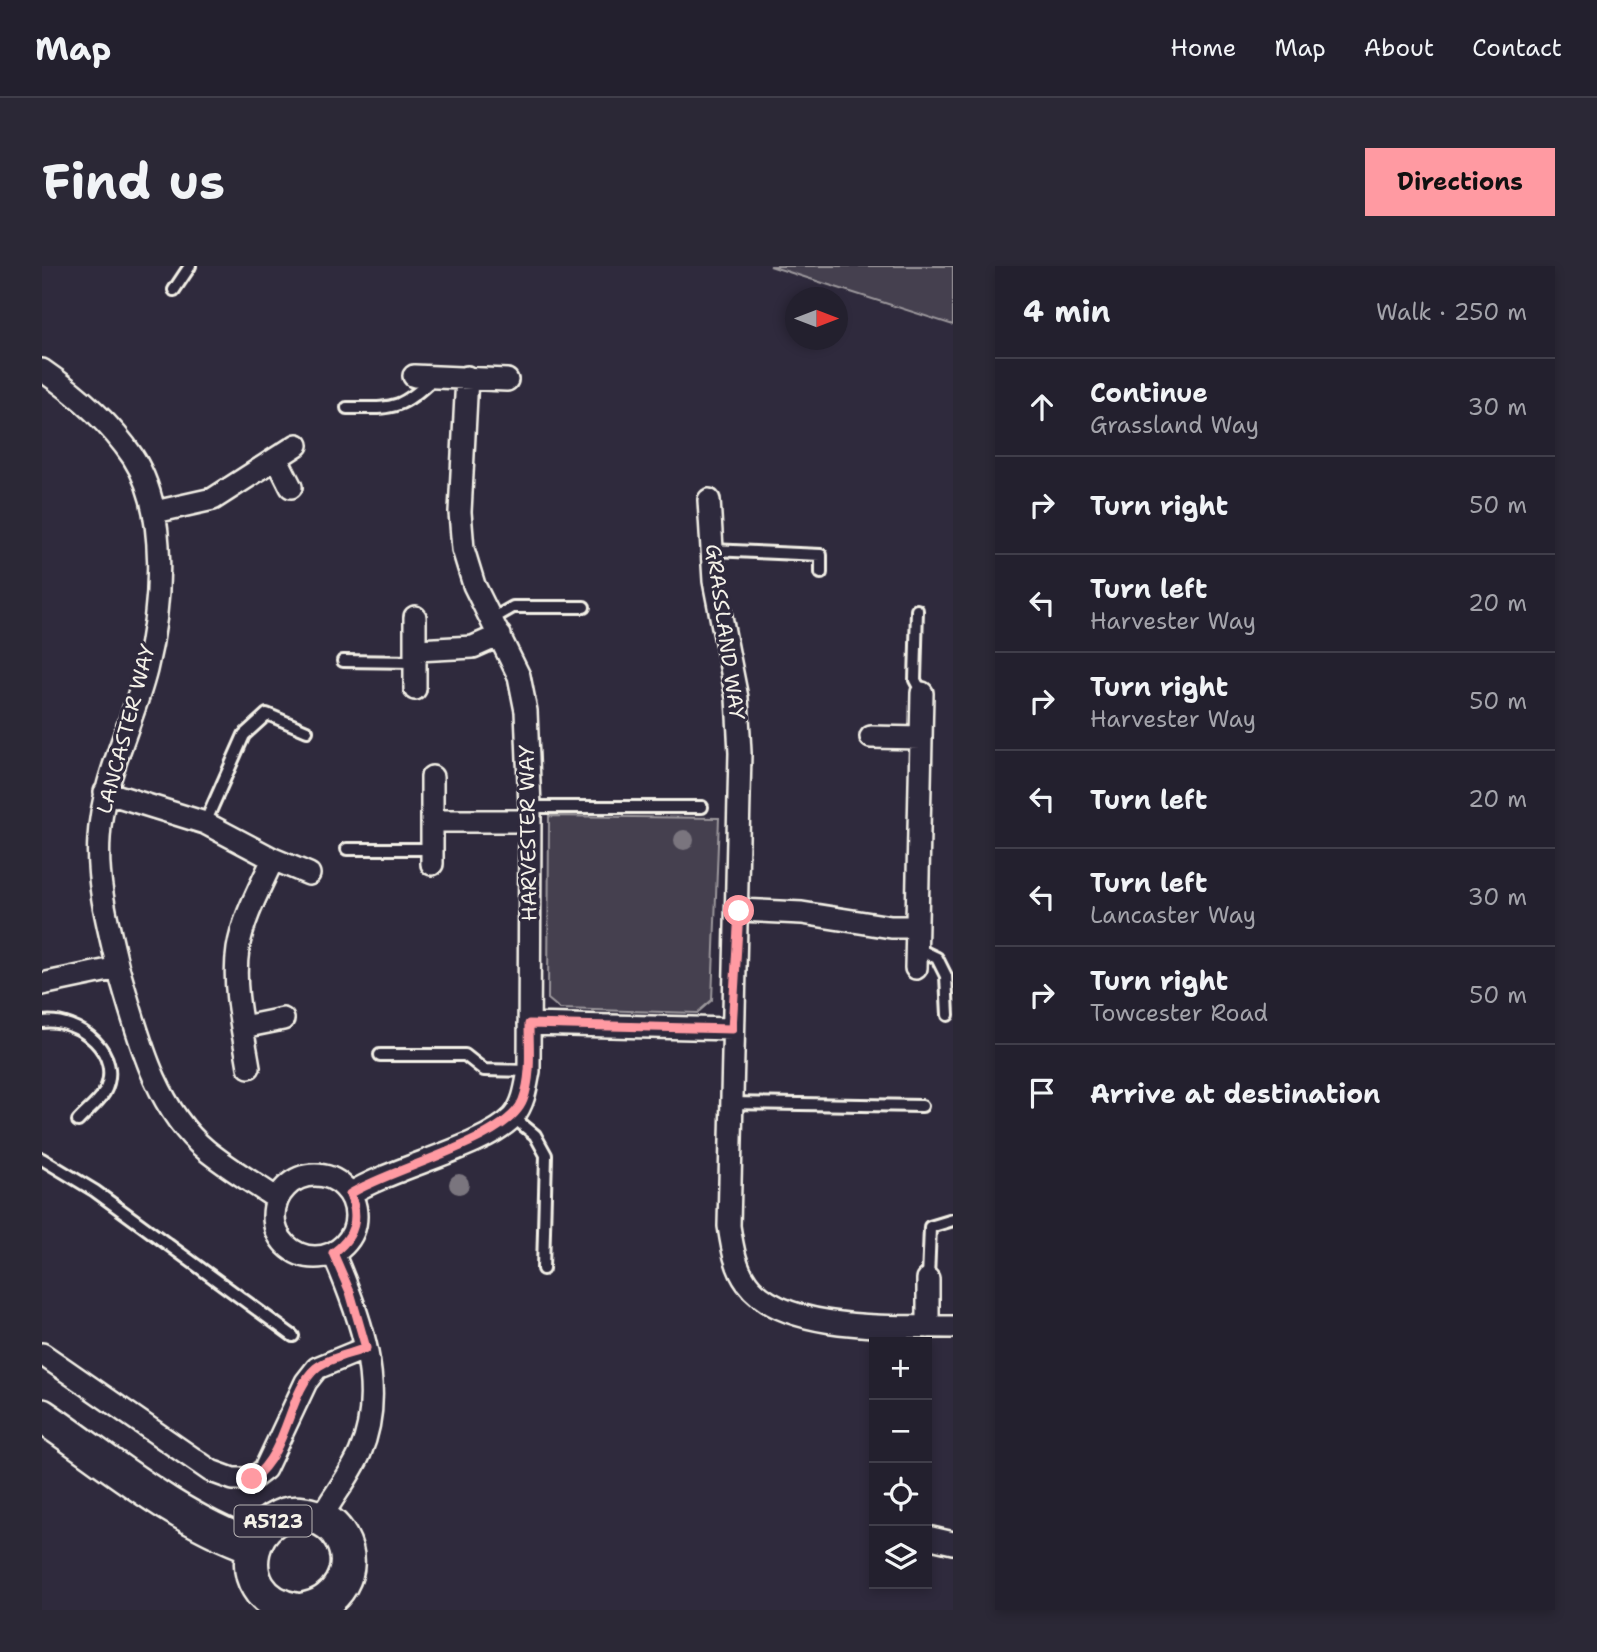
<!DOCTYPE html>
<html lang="en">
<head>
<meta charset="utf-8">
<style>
	body { margin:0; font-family:"Shantell Sans",sans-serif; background:#2b2836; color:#f1f3f6 }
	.controls { position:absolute; right:21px; bottom:21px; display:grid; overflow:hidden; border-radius:0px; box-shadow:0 4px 10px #0003 }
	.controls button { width:63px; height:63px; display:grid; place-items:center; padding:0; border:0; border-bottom:2px solid #403e4a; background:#23202e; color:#f1f3f6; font:35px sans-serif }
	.compass { position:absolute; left:743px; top:21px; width:63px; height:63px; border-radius:50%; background:#23202e; box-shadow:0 4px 10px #0003; rotate:90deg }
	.stop { position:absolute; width:21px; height:21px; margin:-16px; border:5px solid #ff9aa2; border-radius:50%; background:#fff }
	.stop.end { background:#ff9aa2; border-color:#fff; box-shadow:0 2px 7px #0008 }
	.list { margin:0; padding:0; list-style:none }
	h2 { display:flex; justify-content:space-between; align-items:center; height:91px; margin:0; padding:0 28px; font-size:30px }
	h2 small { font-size:23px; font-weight:400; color:#a3a3aa }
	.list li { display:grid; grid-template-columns:46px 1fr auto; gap:21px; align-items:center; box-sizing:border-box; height:98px; padding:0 28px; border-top:2px solid #403e4a }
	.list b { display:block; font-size:26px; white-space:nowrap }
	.list p { margin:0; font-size:23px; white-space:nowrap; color:#a3a3aa }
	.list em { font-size:23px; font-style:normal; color:#a3a3aa }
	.icon { flex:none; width:38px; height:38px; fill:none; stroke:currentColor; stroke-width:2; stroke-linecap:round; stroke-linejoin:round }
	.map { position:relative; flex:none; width:911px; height:1344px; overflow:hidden; border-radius:0px }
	header { display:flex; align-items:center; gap:42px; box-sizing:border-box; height:98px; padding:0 35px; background:#23202e; border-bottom:2px solid #403e4a }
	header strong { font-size:33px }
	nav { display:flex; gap:38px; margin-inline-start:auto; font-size:24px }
	.intro { display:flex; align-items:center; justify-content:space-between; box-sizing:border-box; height:168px; padding:0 42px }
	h1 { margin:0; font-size:49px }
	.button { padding:18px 32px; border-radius:0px; background:#ff9aa2; color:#111; font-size:24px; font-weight:700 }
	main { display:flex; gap:42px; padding:0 42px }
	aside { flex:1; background:#23202e; border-radius:0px; box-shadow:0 4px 10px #0003 }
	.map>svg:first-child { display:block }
	.green { fill:#454050; stroke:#9c989c; stroke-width:2 }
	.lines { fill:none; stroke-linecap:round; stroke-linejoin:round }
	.lane-casing { stroke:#f4f1e8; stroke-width:16 }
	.street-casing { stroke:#f4f1e8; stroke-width:26 }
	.primary-casing { stroke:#f4f1e8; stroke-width:38 }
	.lane { stroke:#2f2a3d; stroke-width:10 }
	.street { stroke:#2f2a3d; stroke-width:21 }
	.primary { stroke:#2f2a3d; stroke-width:33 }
	.tree { fill:#7a757e }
	.route { stroke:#ff9aa2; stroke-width:9 }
	.labels { text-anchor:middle; stroke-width:6; stroke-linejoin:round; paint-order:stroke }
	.shield { fill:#2f2a3d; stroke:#b9b5b5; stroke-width:2 }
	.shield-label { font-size:19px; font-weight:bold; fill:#f4f1e8 }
	.street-label { font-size:21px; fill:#f4f1e8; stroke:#2f2a3d }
</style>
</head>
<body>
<header>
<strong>Map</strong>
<nav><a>Home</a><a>Map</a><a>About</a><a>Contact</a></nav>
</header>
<div class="intro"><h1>Find us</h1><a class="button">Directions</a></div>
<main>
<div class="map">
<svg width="911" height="1344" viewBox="0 0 911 1344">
	<rect width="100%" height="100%" fill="#2f2a3d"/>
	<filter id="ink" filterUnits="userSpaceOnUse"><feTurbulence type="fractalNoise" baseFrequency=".0143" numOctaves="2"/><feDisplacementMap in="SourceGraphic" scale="14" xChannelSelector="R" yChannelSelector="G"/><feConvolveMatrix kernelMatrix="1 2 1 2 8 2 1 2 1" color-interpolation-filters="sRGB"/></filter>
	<g filter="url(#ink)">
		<!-- green -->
		<path class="green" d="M728 0H911V59Z
			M507 550 677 552 670 734 655 747 518 743 506 733Z"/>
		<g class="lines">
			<defs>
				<path id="lane" d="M132 24 148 0
					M305 142C352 142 357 145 393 111
					M670 284 779 289V307
					M875 344 873 414 880 427
					M450 353 471 341H542
					M301 395 374 396
					M488 541H660
					M163 557 202 469 225 448 265 465
					M305 583H390
					M874 682 895 692 904 710 906 749
					M0 756C37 751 83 788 62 827 56 837 43 847 36 855
					M338 789H423L442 804 487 805
					M689 837 880 840
					M471 851 493 869 504 889 501 1003
					M0 893 53 925 251 1070
					M886 1013 888 961 911 954"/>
				<path id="street" d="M0 104C35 128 67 155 91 191 127 246 119 343 104 404 90 460 60 513 57 572 54 616 66 659 76 702L0 718
					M372 110 465 114
					M235 193 249 221
					M667 234 672 315 695 432 698 487 687 960C690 979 693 1001 705 1017 741 1067 855 1060 911 1061
					M113 246 171 233 255 179
					M375 384 431 381 458 369
					M373 423V351
					M829 471 879 472
					M390 511V598
					M63 526 163 557 231 593C218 622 201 652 196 683 190 721 201 764 207 801
					M390 555H488
					M231 593 267 608
					M697 644 760 647 849 661H874
					M76 702C95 764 111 840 164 884 186 902 212 917 235 933
					M874 702 880 427
					M487 758 690 763
					M201 761 241 753
					M232 950a41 41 0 1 1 82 0a41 41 0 1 1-82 0Z
					M308 928C350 901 441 882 471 851 482 838 484 821 487 805L488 541 484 445 477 410 432 319 421 283 418 246 425 111
					M886 1061V1013
					M0 1088 169 1205 191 1213H210L223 1203 264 1116 275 1102 324 1082
					M279 1252C291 1230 308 1210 318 1187 346 1122 317 1047 291 987
					M885 1271 911 1277"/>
				<path id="primary" d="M0 1150C67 1196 134 1253 211 1280
					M253 1344C180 1331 208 1230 271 1250 283 1253 293 1261 299 1272 317 1304 294 1339 261 1344"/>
			</defs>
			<!-- lane casing -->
			<use href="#lane" class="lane-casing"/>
			<!-- street casing -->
			<use href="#street" class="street-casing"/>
			<!-- primary casing -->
			<use href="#primary" class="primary-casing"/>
			<!-- lane -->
			<use href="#lane" class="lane"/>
			<!-- street -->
			<use href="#street" class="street"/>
			<!-- primary -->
			<use href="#primary" class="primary"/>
		</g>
		<!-- trees -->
		<g class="tree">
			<circle cx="642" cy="574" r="10"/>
			<circle cx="417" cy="918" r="10"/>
		</g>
	</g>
	<g class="lines" filter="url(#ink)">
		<!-- route -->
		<path class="route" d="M210 1213C247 1186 246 1126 274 1102 286 1092 309 1088 324 1082L308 1026 291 987C313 971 318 952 308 928 348 902 466 875 481 834 490 811 487 783 487 758L690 763 697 645"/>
	</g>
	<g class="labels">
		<!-- shield labels -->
		<rect class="shield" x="192.5" y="1239.5" width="77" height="31" rx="5"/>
		<g class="shield-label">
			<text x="231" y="1262">A5123</text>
		</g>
		<!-- street labels -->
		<g class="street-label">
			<text transform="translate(683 366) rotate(82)" y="7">GRASSLAND WAY</text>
			<text transform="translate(84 463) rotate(-75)" y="7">LANCASTER WAY</text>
			<text transform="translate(486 567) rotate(-91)" y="7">HARVESTER WAY</text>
		</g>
	</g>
</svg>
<div class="controls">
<button>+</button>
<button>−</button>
<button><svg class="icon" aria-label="locate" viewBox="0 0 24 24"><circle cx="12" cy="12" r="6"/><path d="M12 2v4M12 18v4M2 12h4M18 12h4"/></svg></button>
<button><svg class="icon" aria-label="layers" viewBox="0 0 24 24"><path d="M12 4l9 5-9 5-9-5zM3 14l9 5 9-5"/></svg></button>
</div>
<svg class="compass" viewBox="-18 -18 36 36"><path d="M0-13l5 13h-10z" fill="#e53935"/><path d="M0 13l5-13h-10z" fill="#a3a3aa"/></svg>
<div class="stop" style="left:697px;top:645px"></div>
<div class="stop end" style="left:210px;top:1213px"></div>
</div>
<aside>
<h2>4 min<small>Walk · 250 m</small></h2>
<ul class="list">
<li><svg class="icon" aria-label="ahead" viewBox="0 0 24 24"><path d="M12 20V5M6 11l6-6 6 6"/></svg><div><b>Continue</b><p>Grassland Way</p></div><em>30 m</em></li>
<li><svg class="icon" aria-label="right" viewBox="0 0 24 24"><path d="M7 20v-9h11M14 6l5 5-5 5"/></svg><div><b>Turn right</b></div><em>50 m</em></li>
<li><svg class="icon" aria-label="left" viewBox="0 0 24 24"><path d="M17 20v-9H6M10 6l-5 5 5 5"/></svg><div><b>Turn left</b><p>Harvester Way</p></div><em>20 m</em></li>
<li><svg class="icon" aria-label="right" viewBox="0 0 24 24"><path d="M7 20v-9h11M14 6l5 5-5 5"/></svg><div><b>Turn right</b><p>Harvester Way</p></div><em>50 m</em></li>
<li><svg class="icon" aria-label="left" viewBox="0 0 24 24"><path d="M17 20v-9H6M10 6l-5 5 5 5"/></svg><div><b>Turn left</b></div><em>20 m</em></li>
<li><svg class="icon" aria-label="left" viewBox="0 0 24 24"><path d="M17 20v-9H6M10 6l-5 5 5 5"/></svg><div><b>Turn left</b><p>Lancaster Way</p></div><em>30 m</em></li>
<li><svg class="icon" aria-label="right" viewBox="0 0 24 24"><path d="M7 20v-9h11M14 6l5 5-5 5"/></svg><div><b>Turn right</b><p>Towcester Road</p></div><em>50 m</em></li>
<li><svg class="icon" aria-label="arrive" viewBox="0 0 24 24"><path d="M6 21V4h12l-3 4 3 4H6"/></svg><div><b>Arrive at destination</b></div></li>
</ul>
</aside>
</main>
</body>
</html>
